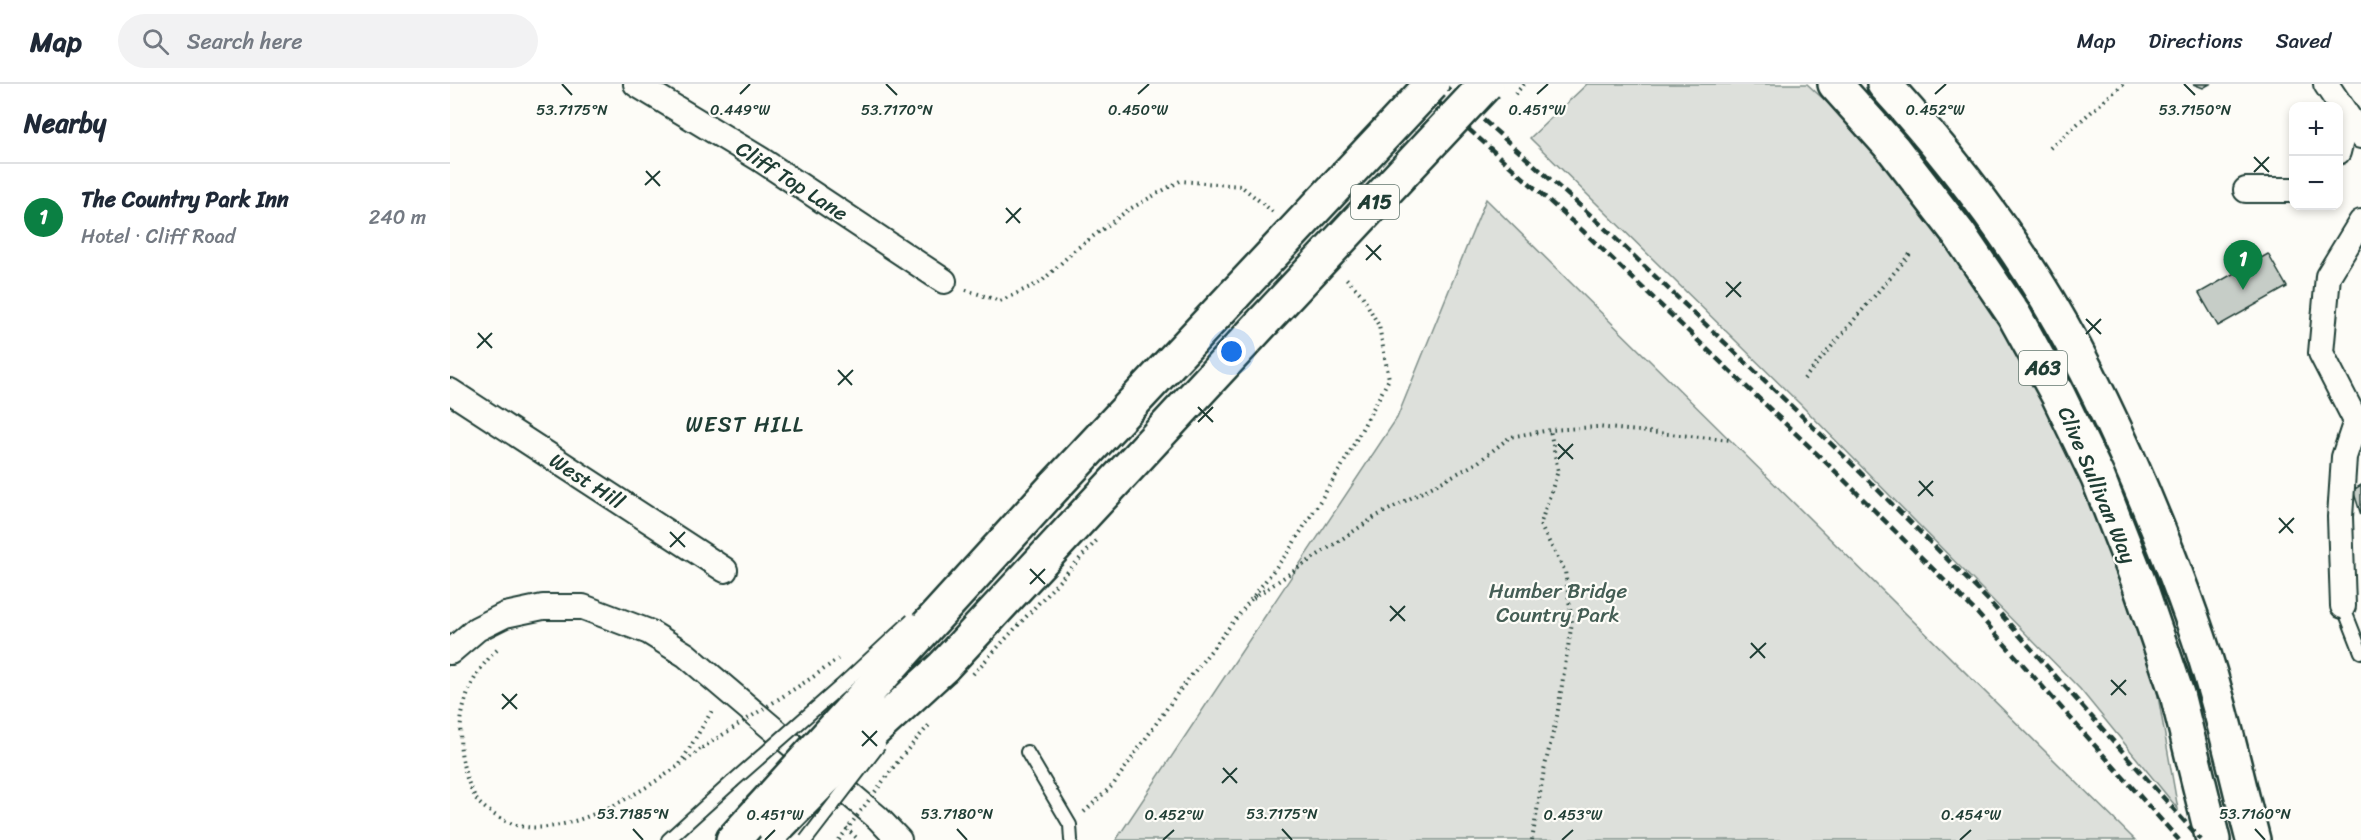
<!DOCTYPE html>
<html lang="en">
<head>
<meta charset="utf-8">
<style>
	body { margin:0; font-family:Sriracha,sans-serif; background:#f2f2f3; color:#1f2937 }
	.controls { position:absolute; right:18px; top:18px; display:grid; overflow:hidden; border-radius:12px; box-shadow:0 3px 9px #0003 }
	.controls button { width:54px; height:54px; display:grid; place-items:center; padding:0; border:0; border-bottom:2px solid #e0e1e3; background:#fff; color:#1f2937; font:30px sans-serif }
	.you { position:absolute; left:782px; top:268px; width:21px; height:21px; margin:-15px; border:4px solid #fff; border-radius:50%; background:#1a73e8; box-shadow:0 0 0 9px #1a73e833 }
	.badge { display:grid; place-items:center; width:39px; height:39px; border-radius:50%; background:#0b8043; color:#fff; font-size:20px; font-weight:700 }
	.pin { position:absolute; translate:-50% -50px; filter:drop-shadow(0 2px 3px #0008) }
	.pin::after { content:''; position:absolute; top:32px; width:21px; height:18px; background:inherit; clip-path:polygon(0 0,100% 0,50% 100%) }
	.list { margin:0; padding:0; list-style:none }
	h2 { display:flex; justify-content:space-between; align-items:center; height:78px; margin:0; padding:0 24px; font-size:26px }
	h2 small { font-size:20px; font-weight:400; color:#747a83 }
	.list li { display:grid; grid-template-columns:39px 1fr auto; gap:18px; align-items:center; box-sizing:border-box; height:108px; padding:0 24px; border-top:2px solid #e0e1e3 }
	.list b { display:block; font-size:22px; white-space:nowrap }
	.list p { margin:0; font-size:20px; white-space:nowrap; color:#747a83 }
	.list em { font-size:20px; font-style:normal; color:#747a83 }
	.icon { flex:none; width:33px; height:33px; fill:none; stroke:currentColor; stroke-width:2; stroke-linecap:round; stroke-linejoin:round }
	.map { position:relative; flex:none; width:1911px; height:756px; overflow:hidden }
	header { display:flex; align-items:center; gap:36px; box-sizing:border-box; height:84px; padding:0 30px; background:#fff; border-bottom:2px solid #e0e1e3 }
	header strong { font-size:28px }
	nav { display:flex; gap:33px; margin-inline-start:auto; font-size:21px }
	.search { width:420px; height:54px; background:#f2f2f3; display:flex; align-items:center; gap:15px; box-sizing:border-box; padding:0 21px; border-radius:33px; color:#747a83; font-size:22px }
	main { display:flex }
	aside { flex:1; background:#fff }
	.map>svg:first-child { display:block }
	.green { fill:#dde0db; stroke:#7e8e88; stroke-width:1.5 }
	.building { fill:#c6cdc7; stroke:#1f3d34; stroke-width:1.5 }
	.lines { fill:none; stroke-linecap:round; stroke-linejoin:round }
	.service-casing { stroke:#1f3d34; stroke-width:16 }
	.minor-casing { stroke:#1f3d34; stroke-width:28 }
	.trunk-casing { stroke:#1f3d34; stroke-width:38 }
	.path { stroke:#1f3d34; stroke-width:4; stroke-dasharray:1.5 4.5; stroke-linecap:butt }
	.service { stroke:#fdfcf7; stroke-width:12 }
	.minor { stroke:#fdfcf7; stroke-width:24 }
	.trunk { stroke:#fdfcf7; stroke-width:33 }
	.rail { stroke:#1f3d34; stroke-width:4.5; stroke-dasharray:9 4.5; stroke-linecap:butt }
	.service-bridge-casing { stroke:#1f3d34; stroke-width:16; stroke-linecap:butt }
	.trunk-bridge-casing { stroke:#1f3d34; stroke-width:38; stroke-linecap:butt }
	.path-bridge { stroke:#1f3d34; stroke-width:4; stroke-dasharray:1.5 4.5; stroke-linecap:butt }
	.service-bridge { stroke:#fdfcf7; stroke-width:12 }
	.trunk-bridge { stroke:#fdfcf7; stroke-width:33 }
	.ticks { fill:none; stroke:#1f3d34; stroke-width:2 }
	.labels { text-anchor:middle; stroke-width:4.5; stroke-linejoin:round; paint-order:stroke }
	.shield { fill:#fdfcf7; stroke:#62766e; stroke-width:1.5 }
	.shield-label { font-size:20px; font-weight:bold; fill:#1f3d34 }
	.street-label { font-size:21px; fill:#1f3d34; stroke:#fdfcf7 }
	.park-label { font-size:21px; fill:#455e55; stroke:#fdfcf7 }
	.neighbourhood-label { font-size:22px; letter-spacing:1.5px; fill:#1f3d34; stroke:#fdfcf7 }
	.ticks-label { font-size:15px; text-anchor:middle; fill:#1f3d34; stroke:#fdfcf7; stroke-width:4.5; stroke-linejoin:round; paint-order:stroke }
</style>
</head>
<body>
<header>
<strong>Map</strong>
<div class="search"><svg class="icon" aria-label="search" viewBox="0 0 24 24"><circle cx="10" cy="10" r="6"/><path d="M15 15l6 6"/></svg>Search here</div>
<nav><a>Map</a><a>Directions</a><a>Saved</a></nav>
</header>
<main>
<aside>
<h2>Nearby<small></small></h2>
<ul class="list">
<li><span class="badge">1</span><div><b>The Country Park Inn</b><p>Hotel · Cliff Road</p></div><em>240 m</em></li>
</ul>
</aside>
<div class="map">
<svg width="1911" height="756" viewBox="0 0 1911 756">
	<rect width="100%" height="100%" fill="#fdfcf7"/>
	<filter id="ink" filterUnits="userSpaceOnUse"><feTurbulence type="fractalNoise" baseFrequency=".0167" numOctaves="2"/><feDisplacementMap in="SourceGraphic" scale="12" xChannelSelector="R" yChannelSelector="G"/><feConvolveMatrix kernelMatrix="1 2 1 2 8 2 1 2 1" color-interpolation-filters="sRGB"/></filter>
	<g filter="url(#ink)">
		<!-- green -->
		<path class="green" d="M1137 0H1357L1416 54 1545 219 1636 403 1703 584 1728 725 1630 605 1351 321 1080 54Z
			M1036 115 1685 756H666L947 334Z"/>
		<!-- building -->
		<path class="building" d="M1743 0H1760L1753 4Z
			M1818 170 1837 203 1768 242 1749 209Z
			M1911 401V431L1903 406Z"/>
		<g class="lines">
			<defs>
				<path id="service" d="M1893 522 1911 568
					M577 668 620 741 621 756
					M218 756 282 698"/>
				<path id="minor" d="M186 0 310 75 494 197
					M1876 0 1911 52
					M1888 68 1897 32
					M1796 106H1844
					M0 307 275 486
					M1893 522 1890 433 1894 373 1906 337 1871 269 1878 192 1911 138
					M0 568 27 545 55 531 93 523H133L199 548 236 571 428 734 449 756"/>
				<path id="trunk" d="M1385 0 1444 66 1509 150 1564 231 1608 311 1648 394 1689 499 1727 610 1763 756
					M1434 0C1495 67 1552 139 1598 217 1641 289 1676 366 1708 445 1729 497 1750 552 1765 607 1779 656 1790 706 1803 756
					M605 402 785 210
					M493 583 814 237
					M283 756 310 726"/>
			</defs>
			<!-- service casing -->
			<use href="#service" class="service-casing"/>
			<!-- minor casing -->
			<use href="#minor" class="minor-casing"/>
			<!-- trunk casing -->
			<use href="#trunk" class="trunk-casing"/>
			<!-- path -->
			<path class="path" d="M1600 64 1673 0
				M516 206 550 217 591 198 625 166 678 126 730 97 791 102 823 128
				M1354 295 1460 170
				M803 514 925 433 1027 379 1060 353 1100 346 1147 343 1281 356
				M47 566C4 605 0 672 28 718 41 730 58 741 76 743 130 750 211 697 252 664
				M230 680 263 625
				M634 728 663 701 727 610 838 468 892 382 939 295 929 242 912 211 895 193
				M396 744 409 756
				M1082 756 1094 686 1107 632 1122 538 1115 487 1090 441 1108 387 1100 346"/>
			<!-- service -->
			<use href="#service" class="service"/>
			<!-- minor -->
			<use href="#minor" class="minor"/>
			<!-- trunk -->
			<use href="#trunk" class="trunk"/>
			<!-- rail -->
			<path class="rail" d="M968 0 1133 147 1386 388 1527 529 1729 756
				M993 0 1145 135 1398 376 1539 517 1751 756"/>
			<defs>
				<path id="service-bridge" d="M282 698 391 602 462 536
					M356 756 429 661"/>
				<path id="trunk-bridge" d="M785 210 982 0
					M814 237 1036 0
					M310 726 605 402
					M325 745 406 663 493 583"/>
			</defs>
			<!-- service-bridge casing -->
			<use href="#service-bridge" class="service-bridge-casing"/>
			<!-- trunk-bridge casing -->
			<use href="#trunk-bridge" class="trunk-bridge-casing"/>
			<!-- path-bridge -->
			<path class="path-bridge" d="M1065 10 1074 0
				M523 590 649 454
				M252 664 363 593 388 575
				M389 756 452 672 481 639"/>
			<!-- service-bridge -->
			<use href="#service-bridge" class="service-bridge"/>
			<!-- trunk-bridge -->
			<use href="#trunk-bridge" class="trunk-bridge"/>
		</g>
	</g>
	<!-- ticks -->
	<path class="ticks" d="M112 0 122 11M436 0 447 11M1734 0 1745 11M290 10 300 0M688 10 699 0M1087 10 1098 0M1485 10 1496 0M1804 73 1819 88M196 87 210 102M1804 88 1819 73M195 101 210 87M556 124 570 139M556 139 571 124M916 161 931 176M916 176 931 161M1276 198 1291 213M1276 213 1291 198M1636 235 1651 250M28 249 42 264M1636 250 1651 235M27 264 42 249M388 286 402 301M388 301 403 286M748 323 763 338M748 338 763 323M1108 360 1123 375M1108 375 1123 360M1469 397 1483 412M1468 412 1483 397M1829 434 1843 449M220 448 235 463M1829 449 1844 434M220 463 235 448M580 485 595 500M580 500 595 485M940 522 955 537M940 537 955 522M1301 559 1315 574M1300 574 1316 559M1661 596 1676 611M52 610 67 625M1661 611 1676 596M52 625 67 610M412 647 427 662M412 662 427 647M773 684 787 699M772 699 787 684M183 745 193 756M507 745 517 756M832 745 842 756M1805 745 1815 756M315 756 325 746M713 756 724 746M1112 756 1123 746M1510 756 1521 746"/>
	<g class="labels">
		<!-- shield labels -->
		<g class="shield">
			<rect x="901" y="101" width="48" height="34" rx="4.5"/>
			<rect x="1569" y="267" width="48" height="34" rx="4.5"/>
		</g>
		<g class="shield-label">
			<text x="925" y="125">A15</text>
			<text x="1593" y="291">A63</text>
		</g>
		<!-- street labels -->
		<g class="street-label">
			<text transform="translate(342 97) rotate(33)" y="7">Cliff Top Lane</text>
			<text transform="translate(137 397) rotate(33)" y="7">West Hill</text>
			<text transform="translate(1647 401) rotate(67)" y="7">Clive Sullivan Way</text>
		</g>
		<!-- park labels -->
		<g class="park-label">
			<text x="1108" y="514">Humber Bridge<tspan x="1108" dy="24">Country Park</tspan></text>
		</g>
		<!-- neighbourhood labels -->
		<g class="neighbourhood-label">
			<text x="295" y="348">WEST HILL</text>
		</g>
	</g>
	<g class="ticks-label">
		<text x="290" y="31">0.449°W</text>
		<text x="688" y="31">0.450°W</text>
		<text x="1087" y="31">0.451°W</text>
		<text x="1485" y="31">0.452°W</text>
		<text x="1745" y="31">53.7150°N</text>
		<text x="122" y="31">53.7175°N</text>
		<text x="447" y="31">53.7170°N</text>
		<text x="183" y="735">53.7185°N</text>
		<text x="507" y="735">53.7180°N</text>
		<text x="832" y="735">53.7175°N</text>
		<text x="1805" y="735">53.7160°N</text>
		<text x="325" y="736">0.451°W</text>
		<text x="724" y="736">0.452°W</text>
		<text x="1123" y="736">0.453°W</text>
		<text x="1521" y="736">0.454°W</text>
	</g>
</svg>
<div class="controls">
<button>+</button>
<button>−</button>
</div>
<div class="you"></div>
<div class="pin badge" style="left:1793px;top:206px">1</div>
</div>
</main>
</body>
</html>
